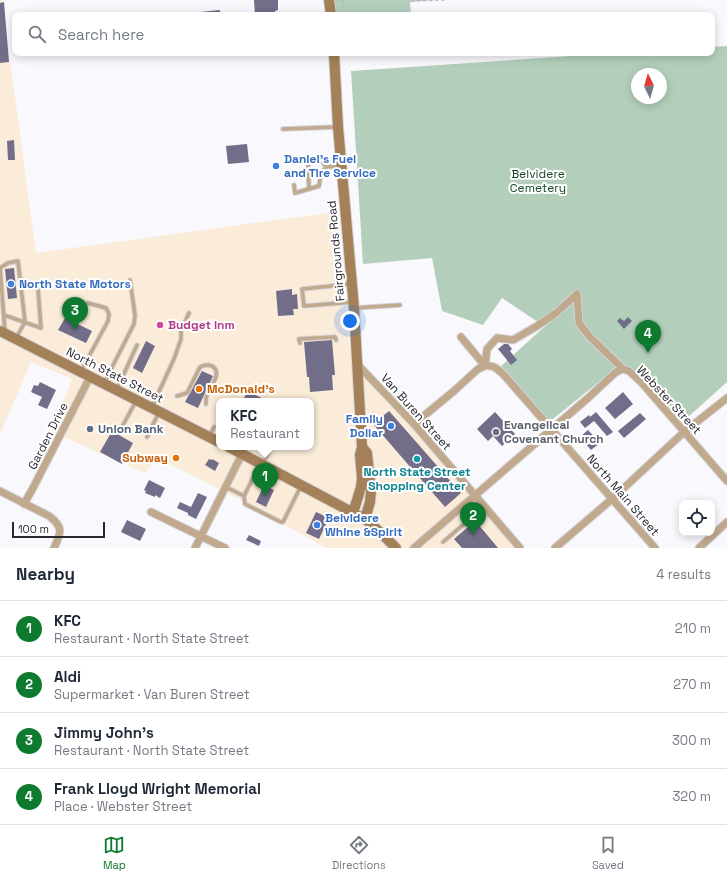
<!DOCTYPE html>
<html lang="en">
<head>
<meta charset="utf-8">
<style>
	body { margin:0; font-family:"Space Grotesk",sans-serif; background:#f6f6f7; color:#1f2937 }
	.controls { position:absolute; right:12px; bottom:12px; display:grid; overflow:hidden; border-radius:8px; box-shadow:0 2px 10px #0003 }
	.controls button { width:36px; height:36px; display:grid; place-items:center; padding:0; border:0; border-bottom:1px solid #e0e1e3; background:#fff; color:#1f2937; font:20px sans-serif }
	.compass { position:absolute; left:631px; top:68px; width:36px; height:36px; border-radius:50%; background:#fff; box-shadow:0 2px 10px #0003; rotate:355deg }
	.scale { position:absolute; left:12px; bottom:10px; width:93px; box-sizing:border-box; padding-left:4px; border:2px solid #292830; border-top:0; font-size:11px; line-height:14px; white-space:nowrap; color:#292830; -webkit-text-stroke:3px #fff; paint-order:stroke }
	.you { position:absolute; left:350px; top:321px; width:14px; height:14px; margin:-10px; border:3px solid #fff; border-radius:50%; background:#1a73e8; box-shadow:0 0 0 6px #1a73e833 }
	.badge { display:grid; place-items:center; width:26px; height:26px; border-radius:50%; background:#0d7a2f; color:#fff; font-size:13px; font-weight:700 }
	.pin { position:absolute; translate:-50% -33px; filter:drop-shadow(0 1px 2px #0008) }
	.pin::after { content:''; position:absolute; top:21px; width:14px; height:12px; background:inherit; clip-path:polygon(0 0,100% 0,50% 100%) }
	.popup { position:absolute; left:216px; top:398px; width:98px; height:52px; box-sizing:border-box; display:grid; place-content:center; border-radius:8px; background:#fff; filter:drop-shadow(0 1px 3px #0005); font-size:13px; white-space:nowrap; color:#747a83 }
	.popup b { font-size:15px; color:#1f2937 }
	.popup::after { content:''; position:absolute; left:50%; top:100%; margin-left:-8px; border:8px solid transparent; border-top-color:#fff }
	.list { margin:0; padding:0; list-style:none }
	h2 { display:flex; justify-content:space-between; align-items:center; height:52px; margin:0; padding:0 16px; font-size:17px }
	h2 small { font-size:13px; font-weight:400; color:#747a83 }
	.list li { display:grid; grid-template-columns:26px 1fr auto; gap:12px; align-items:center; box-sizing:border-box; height:56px; padding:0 16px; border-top:1px solid #e0e1e3 }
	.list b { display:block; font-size:15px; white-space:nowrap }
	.list p { margin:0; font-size:13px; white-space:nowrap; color:#747a83 }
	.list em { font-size:13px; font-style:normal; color:#747a83 }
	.icon { flex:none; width:22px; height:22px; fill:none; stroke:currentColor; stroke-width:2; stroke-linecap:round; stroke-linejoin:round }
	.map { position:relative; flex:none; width:727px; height:548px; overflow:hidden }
	.search { position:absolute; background:#fff; box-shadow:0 2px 10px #0003; left:12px; right:12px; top:12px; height:44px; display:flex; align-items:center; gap:10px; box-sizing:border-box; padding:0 14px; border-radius:8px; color:#747a83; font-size:15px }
	.sheet { height:276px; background:#fff }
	nav { display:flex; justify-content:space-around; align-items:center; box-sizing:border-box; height:56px; border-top:1px solid #e0e1e3; background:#fff; font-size:11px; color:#747a83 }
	nav a { display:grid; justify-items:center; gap:2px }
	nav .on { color:#0d7a2f }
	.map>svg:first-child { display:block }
	.commercial { fill:#fbecd9; fill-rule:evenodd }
	.green { fill:#b3cfbb; fill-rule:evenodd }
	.building { fill:#726d89 }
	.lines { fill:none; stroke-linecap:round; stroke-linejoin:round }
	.lane-casing { stroke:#d4d3d8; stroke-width:5.5 }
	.street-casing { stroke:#d4d3d8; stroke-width:9 }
	.secondary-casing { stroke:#d4d3d8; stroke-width:12 }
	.path { stroke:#b5b4ba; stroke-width:1; stroke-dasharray:3 3; stroke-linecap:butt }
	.lane { stroke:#c1a98d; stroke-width:3.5 }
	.street { stroke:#c1a98d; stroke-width:7 }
	.secondary { stroke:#a48158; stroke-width:10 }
	.shop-dot { fill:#3f7fe0; stroke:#fff; stroke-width:1.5 }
	.hotel-dot { fill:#d1479c; stroke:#fff; stroke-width:1.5 }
	.food-dot { fill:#e8710a; stroke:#fff; stroke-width:1.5 }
	.service-dot { fill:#5c6f8a; stroke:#fff; stroke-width:1.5 }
	.worship-dot { fill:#6b7280; stroke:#fff; stroke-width:1.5 }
	.culture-dot { fill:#0f9aa8; stroke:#fff; stroke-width:1.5 }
	.labels { text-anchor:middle; stroke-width:4; stroke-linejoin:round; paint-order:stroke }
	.shop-label { font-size:12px; font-weight:bold; fill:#366cbe; stroke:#fff; text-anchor:start }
	.park-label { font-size:12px; fill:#164729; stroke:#fff }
	.street-label { font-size:12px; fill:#292830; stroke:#fff }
	.hotel-label { font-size:12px; font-weight:bold; fill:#b23c85; stroke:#fff; text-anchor:start }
	.food-label { font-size:12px; font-weight:bold; fill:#c56008; stroke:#fff; text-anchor:start }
	.worship-label { font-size:12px; font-weight:bold; fill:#5b616d; stroke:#fff; text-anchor:start }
	.service-label { font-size:12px; font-weight:bold; fill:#4e5e75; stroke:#fff; text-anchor:start }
	.culture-label { font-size:12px; font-weight:bold; fill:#0d838f; stroke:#fff }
</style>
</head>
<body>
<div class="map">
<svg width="727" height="548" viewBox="0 0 727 548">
	<rect width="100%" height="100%" fill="#f9f8fd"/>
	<!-- commercial -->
	<path class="commercial" d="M0 0H2L36 253 335 212 350 352 464 489 515 548H326L241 500 157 458 145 473 52 432 72 379 31 362 0 434ZM219 401H311V447H219Z"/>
	<!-- green -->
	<path class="green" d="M334 0H434L410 2 411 15H335Z
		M727 46V382L687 418 659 398 621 364 548 423 499 368 575 299 538 322 502 298 483 325 442 311 432 258 363 264 351 71 616 53H712V47ZM637 74H661V98H637Z"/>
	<!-- building -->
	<path class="building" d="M254 0H278V10L275 11V15H255Z
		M4 2 9 62 0 63V3Z
		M220 10V15H200V12Z
		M14 140 15 160H8L7 141Z
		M247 144 249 162 228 164 226 146Z
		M14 268 17 298 8 299 5 269Z
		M292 289V295L297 294 298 309H293L294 315 278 316 276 291Z
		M628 317 632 321 624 329 617 321 620 318 624 321Z
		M65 318 92 331 86 343 58 330Z
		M332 340 335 375H332L333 390 310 392 309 377H307L304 342Z
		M146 341 155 346 142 373 133 368Z
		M504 344H508L512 349 510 351 517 360 511 365 498 349Z
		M202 371 213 376 198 408 185 402Z
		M40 382 56 390 47 409 38 405 42 397 31 392 34 385 38 386Z
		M247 391 268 401H243Z
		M623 392 633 404 615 419 605 408Z
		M389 411 461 493 445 507 373 424Z
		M495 412 515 434 502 446 493 436 488 441 477 429Z
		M596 412 613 432 607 436 594 421 585 428 580 422 589 415 590 417Z
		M640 413 646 419 624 438 618 431Z
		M588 430 600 443 591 450 580 437Z
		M112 431 133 443 122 464 100 452Z
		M209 459 212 460V459L219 463 215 471 205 465Z
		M149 480 165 488 160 498 155 495V497L145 493 146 491 144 490Z
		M264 485 274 490 266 507 256 502Z
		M198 493 207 497 196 519 188 515V513L177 508 180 502 191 507Z
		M316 512 329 518 319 539 306 533Z
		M127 520 146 529 140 541 121 532Z
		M475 521 483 530 498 548H462L454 539Z
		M249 535 261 541 259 546 246 540Z"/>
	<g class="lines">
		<defs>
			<path id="lane" d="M283 129 337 127
				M322 161 326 167 341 166
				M308 162 309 189
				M294 185 295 193 319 186 321 174 326 167
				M351 284 302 289 304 306 353 302
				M355 308 400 305
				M4 315 41 328 38 289 21 279
				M5 332 0 268 8 263 18 261 25 322 16 338
				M300 343 299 339 335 337 336 340
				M81 371 108 321 109 314 106 308 88 303
				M104 383 134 324 135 315 130 280
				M117 389 137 345
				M177 396 187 393 200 367C204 365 207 364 212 366 224 373 208 389 206 398 206 398 206 404 206 404
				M152 407 174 359 181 339V331L189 313
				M123 425 136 401
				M209 436 214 427
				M147 437 159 412
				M263 463 272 447
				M226 487 244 496 260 464
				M244 496 245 504 281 522H283L301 486
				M443 542 484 507"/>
			<path id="street" d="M577 294 579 323 589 336 623 369 629 371 642 383 727 481
				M461 337 485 366C495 365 497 369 504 375L655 548
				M357 364 414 424 520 548
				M414 424 454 391 478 369 485 366 487 349 497 338 513 340 537 326 556 313 577 294
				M0 491 49 516C64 527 61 533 54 548
				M24 504 33 488 90 377
				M151 512 225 548
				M195 548 242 454
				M414 548 588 398 616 372 623 369
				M555 548 612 499 684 432 727 398
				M699 548 727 522"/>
			<path id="secondary" d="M329 0 331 15
				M334 53 338 127 354 308 362 447 360 455 362 478 361 487 353 513
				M0 331 219 442
				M229 447 365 519 380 532 396 548
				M362 447 367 453 371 491 370 502 365 519"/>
		</defs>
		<!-- lane casing -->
		<use href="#lane" class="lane-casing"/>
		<!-- street casing -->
		<use href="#street" class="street-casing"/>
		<!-- secondary casing -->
		<use href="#secondary" class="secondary-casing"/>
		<!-- path -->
		<path class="path" d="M343 0 344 10 346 15
			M400 15C402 11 405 5 410 2 417 0 437 1 446 0"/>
		<!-- lane -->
		<use href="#lane" class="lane"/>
		<!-- street -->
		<use href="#street" class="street"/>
		<!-- secondary -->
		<use href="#secondary" class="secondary"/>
	</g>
	<!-- markers -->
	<g class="shop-dot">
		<circle cx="276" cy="166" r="4"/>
		<circle cx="11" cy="284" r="4"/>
		<circle cx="391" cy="426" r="4"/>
		<circle cx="317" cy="525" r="4"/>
	</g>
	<circle class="hotel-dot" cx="160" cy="325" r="4"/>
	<g class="food-dot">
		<circle cx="199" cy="389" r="4"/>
		<circle cx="176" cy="458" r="4"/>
	</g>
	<circle class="service-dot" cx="90" cy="429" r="4"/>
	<circle class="worship-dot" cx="496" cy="432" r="4"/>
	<circle class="culture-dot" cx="417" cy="459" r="4"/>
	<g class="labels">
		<!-- shop labels -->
		<g class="shop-label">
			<text x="284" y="163">Daniel's Fuel<tspan x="284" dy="14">and Tire Service</tspan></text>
			<text x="19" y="288">North State Motors</text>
			<text x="383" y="423" text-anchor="end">Family<tspan x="383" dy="14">Dollar</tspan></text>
			<text x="325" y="522">Belvidere<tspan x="325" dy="14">Whine &amp;Spirit</tspan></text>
		</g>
		<!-- park labels -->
		<g class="park-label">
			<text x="538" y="178">Belvidere<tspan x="538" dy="14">Cemetery</tspan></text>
		</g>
		<!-- street labels -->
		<g class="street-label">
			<text transform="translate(336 251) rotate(-95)" y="4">Fairgrounds Road</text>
			<text transform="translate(115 375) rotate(27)" y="4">North State Street</text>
			<text transform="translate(669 400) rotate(47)" y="4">Webster Street</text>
			<text transform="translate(416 412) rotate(48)" y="4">Van Buren Street</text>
			<text transform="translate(48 436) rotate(-63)" y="4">Garden Drive</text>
			<text transform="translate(623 495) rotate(49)" y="4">North Main Street</text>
		</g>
		<!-- hotel labels -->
		<g class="hotel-label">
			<text x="168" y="329">Budget Inm</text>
		</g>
		<!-- food labels -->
		<g class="food-label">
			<text x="207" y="393">McDonald's</text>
			<text x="168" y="462" text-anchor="end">Subway</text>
		</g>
		<!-- worship labels -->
		<g class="worship-label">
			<text x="504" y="429">Evangelical<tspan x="504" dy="14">Covenant Church</tspan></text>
		</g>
		<!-- service labels -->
		<g class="service-label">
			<text x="98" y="433">Union Bank</text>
		</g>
		<!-- culture labels -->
		<g class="culture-label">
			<text x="417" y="476">North State Street<tspan x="417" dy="14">Shopping Center</tspan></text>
		</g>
	</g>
</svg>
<div class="controls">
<button><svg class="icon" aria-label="locate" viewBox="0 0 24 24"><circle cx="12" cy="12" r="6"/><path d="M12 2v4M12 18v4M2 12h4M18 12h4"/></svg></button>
</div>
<svg class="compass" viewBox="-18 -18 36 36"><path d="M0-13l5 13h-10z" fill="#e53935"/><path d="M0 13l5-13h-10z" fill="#747a83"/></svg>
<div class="scale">100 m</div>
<div class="you"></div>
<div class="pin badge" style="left:265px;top:496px">1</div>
<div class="popup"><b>KFC</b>Restaurant</div>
<div class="pin badge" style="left:473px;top:535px">2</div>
<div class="pin badge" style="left:75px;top:330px">3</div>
<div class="pin badge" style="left:648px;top:353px">4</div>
<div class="search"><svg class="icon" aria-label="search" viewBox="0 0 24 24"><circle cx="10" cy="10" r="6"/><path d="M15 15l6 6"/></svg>Search here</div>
</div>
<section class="sheet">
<h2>Nearby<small>4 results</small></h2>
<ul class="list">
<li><span class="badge">1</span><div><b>KFC</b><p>Restaurant · North State Street</p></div><em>210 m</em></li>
<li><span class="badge">2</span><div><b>Aldi</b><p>Supermarket · Van Buren Street</p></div><em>270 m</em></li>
<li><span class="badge">3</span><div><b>Jimmy John's</b><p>Restaurant · North State Street</p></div><em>300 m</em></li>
<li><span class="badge">4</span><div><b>Frank Lloyd Wright Memorial</b><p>Place · Webster Street</p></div><em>320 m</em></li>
</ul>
</section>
<nav>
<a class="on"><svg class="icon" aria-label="map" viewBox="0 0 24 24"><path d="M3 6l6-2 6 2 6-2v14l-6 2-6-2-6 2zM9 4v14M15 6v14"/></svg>Map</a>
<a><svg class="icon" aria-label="directions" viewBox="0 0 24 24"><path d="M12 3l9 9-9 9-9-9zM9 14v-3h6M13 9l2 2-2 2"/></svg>Directions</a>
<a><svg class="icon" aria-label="saved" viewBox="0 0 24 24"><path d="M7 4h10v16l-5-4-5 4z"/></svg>Saved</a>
</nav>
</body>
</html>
